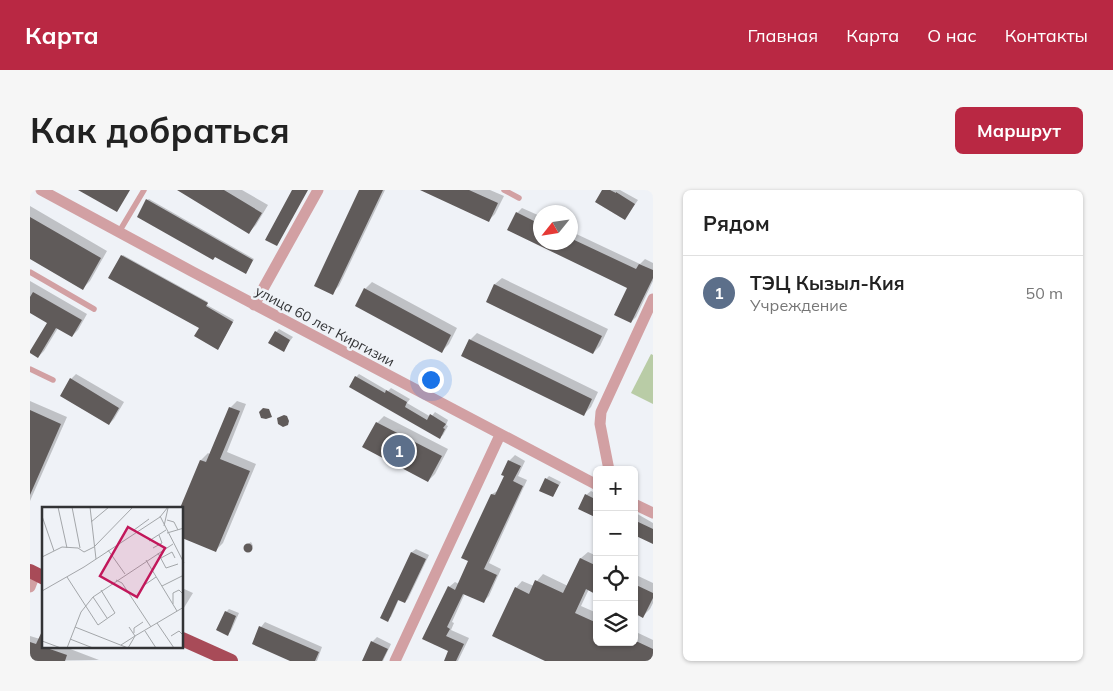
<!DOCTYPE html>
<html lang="ru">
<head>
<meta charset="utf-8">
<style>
	body { margin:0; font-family:Mulish,sans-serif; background:#f6f6f6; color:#222 }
	.controls { position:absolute; right:15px; bottom:15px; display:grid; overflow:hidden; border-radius:8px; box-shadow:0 1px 4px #0004 }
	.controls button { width:45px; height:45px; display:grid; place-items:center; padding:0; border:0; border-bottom:1px solid #e0e0e0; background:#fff; color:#222; font:25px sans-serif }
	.compass { position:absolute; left:503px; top:15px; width:45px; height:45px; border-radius:50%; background:#fff; box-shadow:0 1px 4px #0004; rotate:240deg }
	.you { position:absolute; left:400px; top:189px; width:18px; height:18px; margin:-12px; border:4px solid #fff; border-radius:50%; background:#1a73e8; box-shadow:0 0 0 8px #1a73e833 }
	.badge { display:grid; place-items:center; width:32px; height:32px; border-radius:50%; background:#b92843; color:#fff; font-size:16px; font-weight:700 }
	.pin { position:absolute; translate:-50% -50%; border:2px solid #fff; box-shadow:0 1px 5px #0006 }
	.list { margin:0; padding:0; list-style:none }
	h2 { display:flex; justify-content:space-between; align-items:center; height:65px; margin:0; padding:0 20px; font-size:21px }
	h2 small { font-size:16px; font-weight:400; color:#767676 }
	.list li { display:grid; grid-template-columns:32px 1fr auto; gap:15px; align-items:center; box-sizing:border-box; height:75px; padding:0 20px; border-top:1px solid #e0e0e0 }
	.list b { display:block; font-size:19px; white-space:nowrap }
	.list p { margin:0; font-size:16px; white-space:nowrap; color:#767676 }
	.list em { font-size:16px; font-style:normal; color:#767676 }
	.icon { flex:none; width:28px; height:28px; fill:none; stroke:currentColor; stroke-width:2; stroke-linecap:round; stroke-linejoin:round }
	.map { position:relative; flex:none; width:623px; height:471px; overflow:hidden; border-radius:8px }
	header { display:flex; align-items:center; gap:30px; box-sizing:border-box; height:70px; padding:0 25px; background:#b92843; color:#fff }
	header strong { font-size:24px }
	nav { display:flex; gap:28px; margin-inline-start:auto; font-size:18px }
	.intro { display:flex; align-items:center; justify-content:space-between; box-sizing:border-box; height:120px; padding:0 30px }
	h1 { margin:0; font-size:35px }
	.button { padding:12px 22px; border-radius:8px; background:#b92843; color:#fff; font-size:18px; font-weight:700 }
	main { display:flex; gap:30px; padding:0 30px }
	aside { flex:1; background:#fff; border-radius:8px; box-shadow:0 1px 4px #0004 }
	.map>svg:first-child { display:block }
	.green { fill:#b9cca6 }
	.shadow { fill:#0003 }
	.building { fill:#605b5a }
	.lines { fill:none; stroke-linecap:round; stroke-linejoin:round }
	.service { stroke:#d2a0a3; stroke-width:5.5 }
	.minor { stroke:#d2a0a3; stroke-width:11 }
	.trunk { stroke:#a84b58; stroke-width:14 }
	.labels { text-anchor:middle; stroke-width:5; stroke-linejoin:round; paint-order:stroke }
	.street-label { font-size:14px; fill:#323335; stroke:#eff2f7 }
	.inset-road { fill:none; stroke:#a3a6a9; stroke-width:1 }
	.view { fill:#c2185b; fill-opacity:0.15; stroke:#c2185b; stroke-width:2.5 }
	.inset-edge { fill:none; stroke:#323335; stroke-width:2.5 }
</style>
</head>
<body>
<header>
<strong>Карта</strong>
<nav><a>Главная</a><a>Карта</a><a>О нас</a><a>Контакты</a></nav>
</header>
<div class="intro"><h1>Как добраться</h1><a class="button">Маршрут</a></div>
<main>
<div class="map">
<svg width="623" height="471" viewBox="0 0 623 471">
	<rect width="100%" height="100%" fill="#eff2f7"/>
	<!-- green -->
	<path class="green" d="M621 164 623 165V214L601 203Z"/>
	<!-- shadow -->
	<path class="shadow" d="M149 0H212L238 15 226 35 219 42Z
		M331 0H355L309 96 302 103Z
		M393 0H460L474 6 465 24 458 31Z
		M573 0H590L608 10 595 29Z
		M119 9 224 69 217 81 117 10Z
		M0 16 77 61 60 91 53 98 0 68Z
		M492 18 510 26V52H540V41L610 74 615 69 623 73V91L606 127 601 132 599 98 479 40 487 23Z
		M93 65 178 112 177 115 204 130 189 157 170 137 92 66Z
		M472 88 578 139 570 156 563 163 457 111 465 94Z
		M0 91 57 124 48 140 42 146 28 138 14 161 8 167 18 132 0 121Z
		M342 92 427 138 419 154 412 161 335 99Z
		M249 139 263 147 253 160 246 142Z
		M447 143 568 202 561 217 554 224 440 150Z
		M46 184 94 212 84 229 79 234 41 189Z
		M329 184 358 201 361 198 380 209 377 213 401 227 405 222 418 230 416 235 418 236 413 245 409 248 326 187Z
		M0 211 37 227 0 311Z
		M207 211 216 214 197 262 226 274 193 353 186 360 151 318 171 270 178 263 181 265 200 218Z
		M354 226 418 259 405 284 398 291 347 233Z
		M485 265 495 271 488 286 497 290 459 373 471 379 459 406 453 412 435 403 422 432 424 433 421 440 439 448 428 471H415L420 461 394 449 419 397 425 392 429 394 440 371 462 304 469 300 476 286 479 271Z
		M519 286 531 292 523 306 516 289Z
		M561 301 567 304V326L556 305Z
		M604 322 623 333V353L604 344Z
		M221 352 223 356 219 360H216L215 356Z
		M386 359 399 365 378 409 375 412 369 409 361 427 357 430 352 427 382 362Z
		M558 362 567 366V403L559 399 551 416 567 423V452H604V441L623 450V471H518L486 398 492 391 504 396 507 391 513 384 538 396 551 368Z
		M604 384 623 393V413L620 419 613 426 604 422Z
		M152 398 163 403 152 421Z
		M199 419 209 423 201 441 198 444 196 422Z
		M235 432 292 457 287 471H263L231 437Z
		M0 446 10 449 14 457H35L69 470 0 471Z
		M347 447 361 454 353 471H333L342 452Z"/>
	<!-- building -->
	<path class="building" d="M48 0H100L87 22Z
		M147 0H194L232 23 219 44Z
		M262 0H278L247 56 235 50Z
		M329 0H353L303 105 284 96Z
		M390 0H439L468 13 459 32Z
		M572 0H580L586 3V2L605 14 595 30 565 12Z
		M116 9 223 70 216 84 185 67 183 70 107 27Z
		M486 22 510 34V52H540V48L606 79 609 74 623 80V88L601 133 584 125 597 98 477 40Z
		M0 27 71 68 53 100 0 69Z
		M91 65 178 113 176 116 203 132 188 160 164 146 169 138 78 88Z
		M464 94 572 146 563 164 456 112Z
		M334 98 421 145 412 163 325 116Z
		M3 102 52 130 42 147 26 138 8 168 0 163V161L17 133 0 123V107Z
		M245 141 260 150 254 162 238 153Z
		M439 149 562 209 554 226 431 166Z
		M325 186 355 203 356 200 377 212 375 217 397 230 400 224 416 234 413 238 415 239 410 249 319 197Z
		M40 188 89 218 79 235 30 206Z
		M199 217 210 221 190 269 220 281 186 362 152 348V318H150L170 270 176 272Z
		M233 218 239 219 242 227 236 229 231 228 229 222Z
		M0 220 31 234 0 305Z
		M254 225 257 226 259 231 258 235 253 237 248 234 247 228Z
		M346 232 412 266 398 292 332 257Z
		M478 270 491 276 483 291 493 296 454 379 467 385 454 413 433 404 417 437 420 439 416 446 434 454 426 471H414L418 461 392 449 418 396 425 400 438 371 431 368 461 304 465 305 474 286 471 285Z
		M515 288 529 295 523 307 509 301Z
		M555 304 567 310V328L548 319Z
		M604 330 623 339V354L604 345Z
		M213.5 358a4.5 4.5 0 1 1 9 0a4.5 4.5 0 1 1-9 0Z
		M381 362 396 369 375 413 368 410 358 432 350 428Z
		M550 368 567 376V405L556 399 545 423 567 433V452H608L623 459V471H515L462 446 485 397 499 404 505 390 533 403Z
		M604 394 623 403V408L613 428 604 423Z
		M195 421 206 426 198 446 186 440Z
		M229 436 289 462 285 471H260L222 454Z
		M14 437V457L37 465 35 471H0V452L6 454Z
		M341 451 358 459 352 471H332Z"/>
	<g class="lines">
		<!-- service -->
		<path class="service" d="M474 0 489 8
			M89 42 114 0
			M0 82 64 119
			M0 179 23 190"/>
		<!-- minor -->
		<path class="minor" d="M11 0 163 82 567 295
			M224 115 288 0
			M579 280 570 234 571 222 623 109
			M604 314 623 323
			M0 397 5 384
			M365 471 470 245"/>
		<!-- trunk -->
		<path class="trunk" d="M0 381 14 388
			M152 449 201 471"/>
	</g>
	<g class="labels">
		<!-- street labels -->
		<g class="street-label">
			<text transform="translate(295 136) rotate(28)" y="5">улица 60 лет Киргизии</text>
		</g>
	</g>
	<!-- overview -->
	<g transform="translate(12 317)">
		<rect width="141" height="141" fill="#eff2f7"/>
		<path class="inset-road" d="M16 0 25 41M30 0 38 41M48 0 54 52M0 9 12 44M118 9 142 56M125 13 132 15 136 23M49 15 67 0M122 19 126 1M92 23 107 12M125 26 142 21M107 34 124 23M111 41 120 36 117 28M66 43 83 67M116 46 124 61 136 57M0 50 20 40 36 41 42 45 52 40 91 0M119 51 130 45 133 51M104 53 135 104M25 70 56 118 73 106 59 83M74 73 80 76 109 120M101 79 114 70M120 79 142 68M0 84 42 60 118 10 126 0M51 90 65 111M131 97V86L137 83 142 88M115 116 132 141M33 120 86 141M103 124 114 141M92 126V121L101 115M129 129 137 124 142 129M28 132 51 141M0 134 19 141M79 138 93 129 87 120M25 141 39 105 51 90 131 37M86 141 93 129 142 100"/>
		<path class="view" d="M86 20 123 41 95 90 58 69Z"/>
		<rect width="141" height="141" class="inset-edge"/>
	</g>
</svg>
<div class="controls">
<button>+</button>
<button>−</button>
<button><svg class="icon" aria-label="locate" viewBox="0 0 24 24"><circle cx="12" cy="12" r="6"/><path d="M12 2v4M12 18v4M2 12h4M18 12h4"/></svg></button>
<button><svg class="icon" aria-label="layers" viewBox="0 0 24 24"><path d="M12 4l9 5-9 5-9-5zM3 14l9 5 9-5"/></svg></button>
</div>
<svg class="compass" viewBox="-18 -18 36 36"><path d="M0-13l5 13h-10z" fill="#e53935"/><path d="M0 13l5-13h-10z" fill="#767676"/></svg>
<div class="you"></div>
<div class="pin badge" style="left:369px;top:261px;background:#5c6f8a">1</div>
</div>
<aside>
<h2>Рядом<small></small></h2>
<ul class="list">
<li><span class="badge" style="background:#5c6f8a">1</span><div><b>ТЭЦ Кызыл-Кия</b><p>Учреждение</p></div><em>50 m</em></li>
</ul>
</aside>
</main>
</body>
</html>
